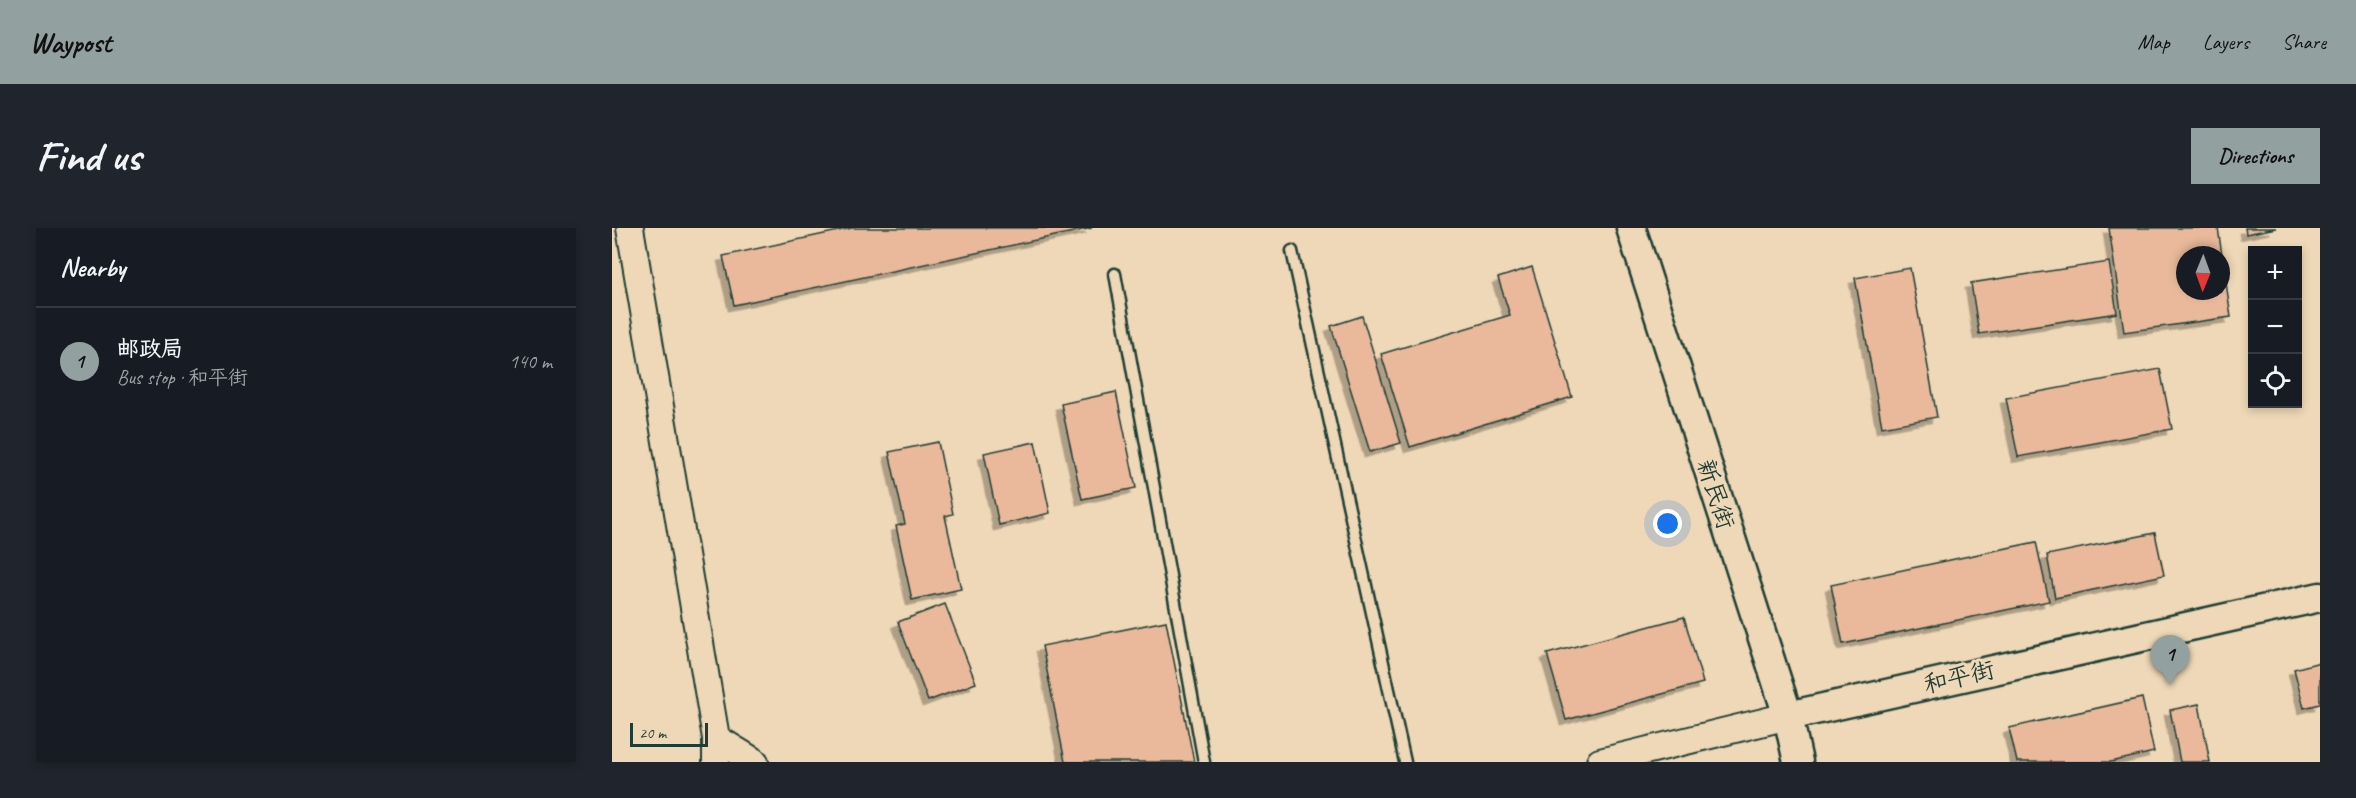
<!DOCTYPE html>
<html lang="en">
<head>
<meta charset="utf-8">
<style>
	body { margin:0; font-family:Caveat,"LXGW WenKai TC",sans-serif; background:#20242c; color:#f1f3f6 }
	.controls { position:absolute; right:18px; top:18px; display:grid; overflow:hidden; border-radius:0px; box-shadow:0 3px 9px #0003 }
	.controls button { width:54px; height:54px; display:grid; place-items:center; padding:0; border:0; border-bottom:2px solid #363941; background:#171b24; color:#f1f3f6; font:30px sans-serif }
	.compass { position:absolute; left:1564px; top:18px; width:54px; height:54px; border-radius:50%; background:#171b24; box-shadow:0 3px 9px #0003; rotate:181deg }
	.scale { position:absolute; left:18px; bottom:15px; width:78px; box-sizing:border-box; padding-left:6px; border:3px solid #1f3d34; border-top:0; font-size:16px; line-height:21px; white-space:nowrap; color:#1f3d34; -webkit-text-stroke:4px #eed8b7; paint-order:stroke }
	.you { position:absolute; left:1056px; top:296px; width:21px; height:21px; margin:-15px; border:4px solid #fff; border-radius:50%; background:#1a73e8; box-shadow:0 0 0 9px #1a73e833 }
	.badge { display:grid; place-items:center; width:39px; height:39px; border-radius:50%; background:#92a19f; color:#111; font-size:20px; font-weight:700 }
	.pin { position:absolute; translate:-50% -50px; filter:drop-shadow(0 2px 3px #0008) }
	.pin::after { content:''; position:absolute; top:32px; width:21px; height:18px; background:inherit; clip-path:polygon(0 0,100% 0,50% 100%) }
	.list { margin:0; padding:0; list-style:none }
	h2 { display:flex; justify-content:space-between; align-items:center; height:78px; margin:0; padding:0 24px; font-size:26px }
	h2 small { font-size:20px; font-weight:400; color:#9ea1a6 }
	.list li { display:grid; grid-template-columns:39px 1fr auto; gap:18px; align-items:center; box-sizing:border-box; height:108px; padding:0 24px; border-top:2px solid #363941 }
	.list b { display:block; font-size:22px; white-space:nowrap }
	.list p { margin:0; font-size:20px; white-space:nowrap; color:#9ea1a6 }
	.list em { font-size:20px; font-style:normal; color:#9ea1a6 }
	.icon { flex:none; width:33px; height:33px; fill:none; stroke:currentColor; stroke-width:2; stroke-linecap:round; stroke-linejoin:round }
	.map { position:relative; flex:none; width:1708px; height:534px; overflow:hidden; border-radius:0px }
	header { display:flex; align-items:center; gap:36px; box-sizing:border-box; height:84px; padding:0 30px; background:#92a19f; color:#111 }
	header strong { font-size:28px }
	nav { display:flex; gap:33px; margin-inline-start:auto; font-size:21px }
	.intro { display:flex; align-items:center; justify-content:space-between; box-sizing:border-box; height:144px; padding:0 36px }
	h1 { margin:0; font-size:42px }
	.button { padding:15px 27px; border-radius:0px; background:#92a19f; color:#111; font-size:21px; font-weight:700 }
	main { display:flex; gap:36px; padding:0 36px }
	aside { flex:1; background:#171b24; border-radius:0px; box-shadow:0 3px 9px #0003 }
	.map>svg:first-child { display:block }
	.building { fill:#eab99b; stroke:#1f3d34; stroke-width:1.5; fill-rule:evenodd; filter:url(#shadow) }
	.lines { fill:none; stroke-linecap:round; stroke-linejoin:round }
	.service-casing { stroke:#1f3d34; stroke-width:15 }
	.tertiary-casing { stroke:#1f3d34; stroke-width:30 }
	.secondary-casing { stroke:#1f3d34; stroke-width:33 }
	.service { stroke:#eed8b7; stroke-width:10 }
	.tertiary { stroke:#eed8b7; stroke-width:26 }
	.secondary { stroke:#eed8b7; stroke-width:28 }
	.labels { text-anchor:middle; stroke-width:6; stroke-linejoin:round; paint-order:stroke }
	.street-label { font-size:24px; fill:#1f3d34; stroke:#eed8b7 }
</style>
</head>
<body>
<header>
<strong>Waypost</strong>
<nav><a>Map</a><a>Layers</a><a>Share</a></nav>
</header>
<div class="intro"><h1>Find us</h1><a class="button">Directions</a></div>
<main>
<aside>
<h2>Nearby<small></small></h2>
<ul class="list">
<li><span class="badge">1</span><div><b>邮政局</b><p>Bus stop · 和平街</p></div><em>140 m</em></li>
</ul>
</aside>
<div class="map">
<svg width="1708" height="534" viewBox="0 0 1708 534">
	<defs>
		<filter id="shadow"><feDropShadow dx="-5.5" dy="5.5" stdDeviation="0" flood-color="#0004"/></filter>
	</defs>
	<rect width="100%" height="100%" fill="#eed8b7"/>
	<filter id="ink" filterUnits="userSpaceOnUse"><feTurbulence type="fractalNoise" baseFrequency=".0167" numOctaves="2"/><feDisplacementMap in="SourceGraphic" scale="12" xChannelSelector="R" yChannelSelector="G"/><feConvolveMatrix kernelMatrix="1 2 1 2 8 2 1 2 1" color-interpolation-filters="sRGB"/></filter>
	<g filter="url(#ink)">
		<!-- building -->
		<path class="building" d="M240 0H480L122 77 111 28Z
			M1497 0H1606L1619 89 1512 104ZM1573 27H1609V63H1573Z
			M1633 0H1664L1634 6Z
			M1497 34 1505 85 1367 106 1359 55Z
			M920 39 960 169 798 219 769 126 898 87 886 50Z
			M1298 40 1325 189 1270 199 1243 50Z
			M750 88 789 215 758 224 719 98Z
			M1548 141 1560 201 1406 229 1394 170Z
			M504 164 524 260 470 271 449 176Z
			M326 214 341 286 333 288 349 361 300 372 284 298 293 296 277 224Z
			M423 214 438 285 387 297 372 225Z
			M1543 305 1552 347 1443 370 1435 327Z
			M1424 314 1437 373 1231 416 1219 357Z
			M333 376 364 455 316 473 286 394Z
			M1072 389 1091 455 954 492 935 426Z
			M554 393 582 534H453L430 418Z
			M1708 434V476L1692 480 1682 441Z
			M1530 470 1542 524 1499 534H1405L1397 500Z
			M1587 476 1598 534H1568L1558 482Z"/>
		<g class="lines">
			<defs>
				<path id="service" d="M680 23 793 534
					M503 46 592 534"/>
				<path id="tertiary" d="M18 0 104 510V534
					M104 510 143 534
					M988 534 1176 488"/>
				<path id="secondary" d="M1019 0 1176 488 1186 534
					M1176 488 1708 369"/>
			</defs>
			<!-- service casing -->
			<use href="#service" class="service-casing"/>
			<!-- tertiary casing -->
			<use href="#tertiary" class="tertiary-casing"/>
			<!-- secondary casing -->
			<use href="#secondary" class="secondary-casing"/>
			<!-- service -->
			<use href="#service" class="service"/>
			<!-- tertiary -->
			<use href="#tertiary" class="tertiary"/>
			<!-- secondary -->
			<use href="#secondary" class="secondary"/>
		</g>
	</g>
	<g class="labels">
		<!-- street labels -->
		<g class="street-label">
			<text transform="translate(1104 266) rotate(72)" y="8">新民街</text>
			<text transform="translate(1347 449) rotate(-13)" y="8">和平街</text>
		</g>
	</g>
</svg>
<div class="controls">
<button>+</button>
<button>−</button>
<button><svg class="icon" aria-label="locate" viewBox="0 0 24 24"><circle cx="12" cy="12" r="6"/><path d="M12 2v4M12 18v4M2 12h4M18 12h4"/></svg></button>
</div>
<svg class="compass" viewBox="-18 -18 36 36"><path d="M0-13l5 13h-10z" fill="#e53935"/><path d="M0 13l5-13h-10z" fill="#9ea1a6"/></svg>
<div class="scale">20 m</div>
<div class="you"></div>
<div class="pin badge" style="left:1558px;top:457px">1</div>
</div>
</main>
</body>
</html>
